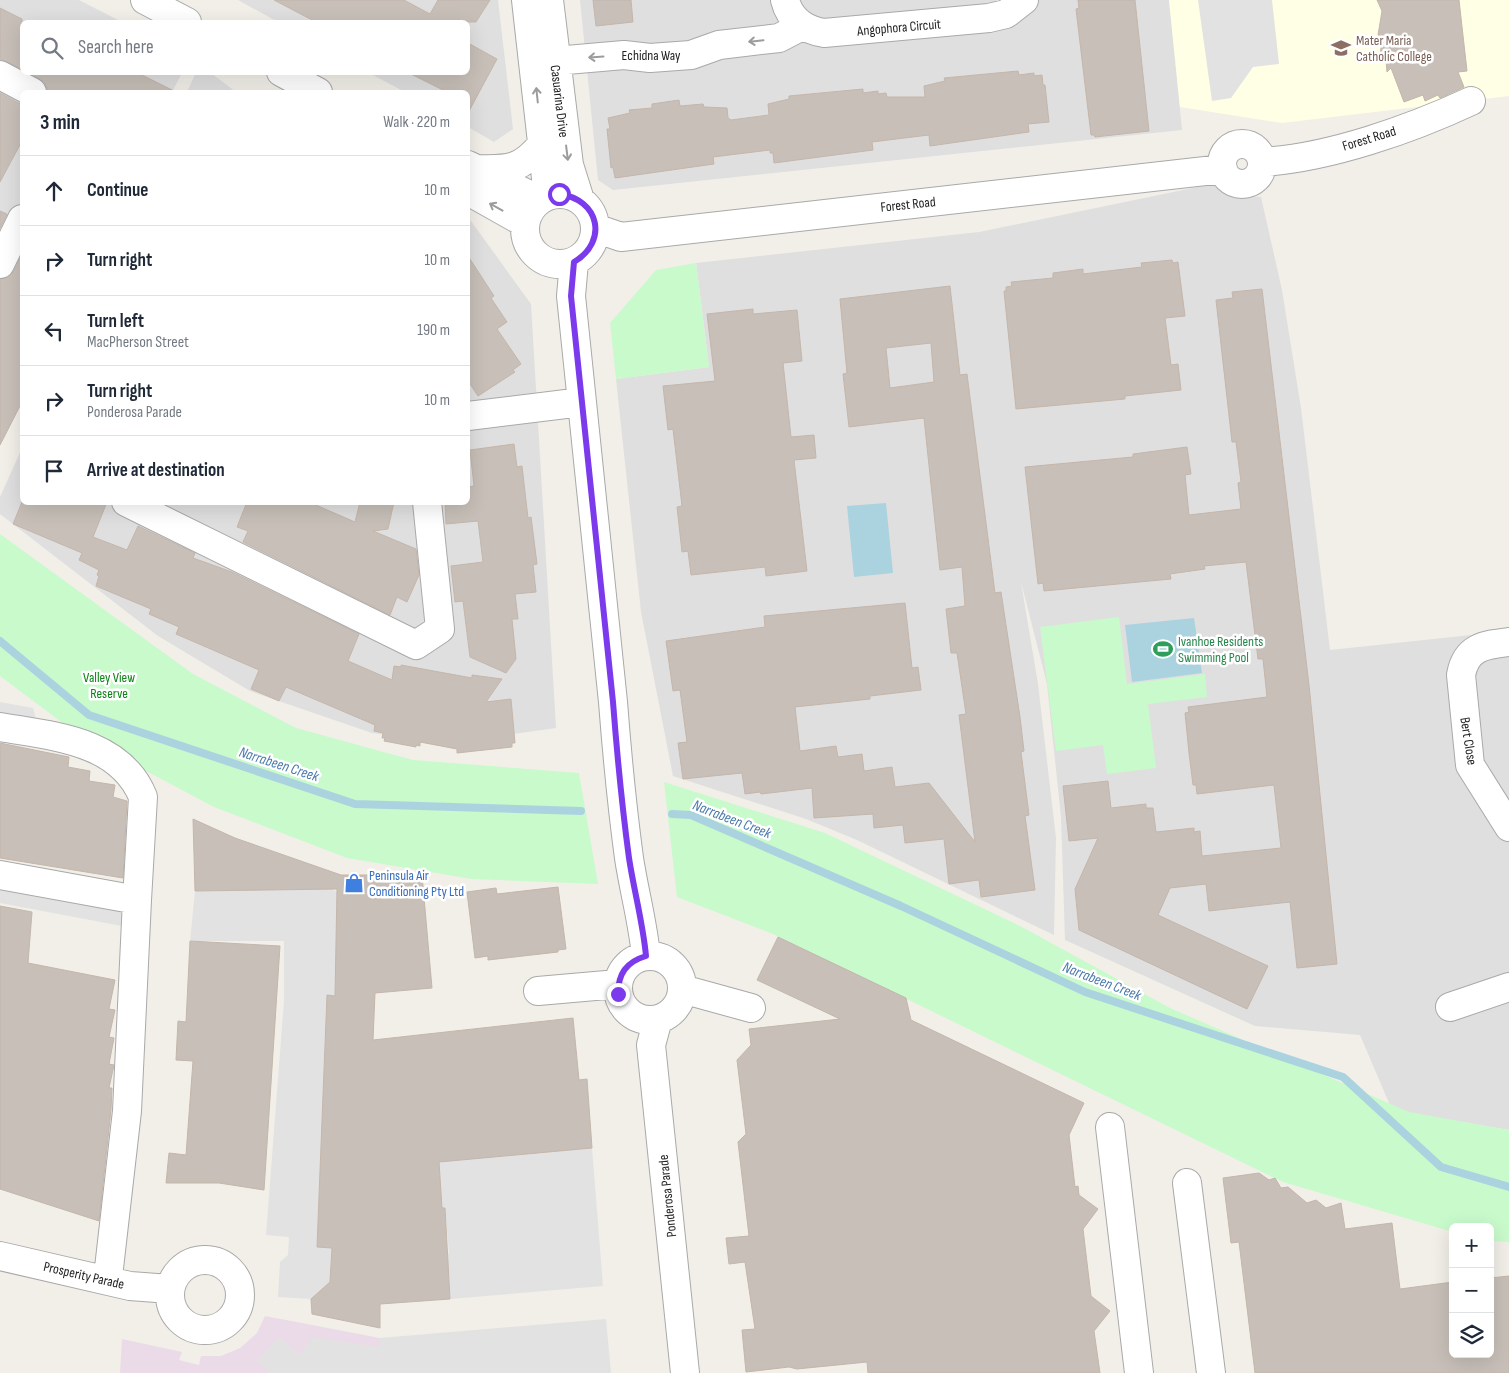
<!DOCTYPE html>
<html lang="en">
<head>
<meta charset="utf-8">
<style>
	body { margin:0; font-family:"Sofia Sans Condensed",sans-serif; background:#f6f6f7; color:#1f2937 }
	.controls { position:absolute; right:15px; bottom:15px; display:grid; overflow:hidden; border-radius:8px; box-shadow:0 5px 20px #0002 }
	.controls button { width:45px; height:45px; display:grid; place-items:center; padding:0; border:0; border-bottom:1px solid #e0e1e3; background:#fff; color:#1f2937; font:25px sans-serif }
	.stop { position:absolute; width:15px; height:15px; margin:-11px; border:4px solid #7c3aed; border-radius:50%; background:#fff }
	.stop.end { background:#7c3aed; border-color:#fff; box-shadow:0 1px 5px #0008 }
	.list { margin:0; padding:0; list-style:none }
	h2 { display:flex; justify-content:space-between; align-items:center; height:65px; margin:0; padding:0 20px; font-size:21px }
	h2 small { font-size:16px; font-weight:400; color:#747a83 }
	.list li { display:grid; grid-template-columns:32px 1fr auto; gap:15px; align-items:center; box-sizing:border-box; height:70px; padding:0 20px; border-top:1px solid #e0e1e3 }
	.list b { display:block; font-size:19px; white-space:nowrap }
	.list p { margin:0; font-size:16px; white-space:nowrap; color:#747a83 }
	.list em { font-size:16px; font-style:normal; color:#747a83 }
	.icon { flex:none; width:28px; height:28px; fill:none; stroke:currentColor; stroke-width:2; stroke-linecap:round; stroke-linejoin:round }
	.map { position:relative; flex:none; width:1509px; height:1373px; overflow:hidden }
	.search { position:absolute; background:#fff; box-shadow:0 5px 20px #0002; left:20px; top:20px; width:450px; height:55px; display:flex; align-items:center; gap:12px; box-sizing:border-box; padding:0 18px; border-radius:8px; color:#747a83; font-size:19px }
	.panel { position:absolute; background:#fff; box-shadow:0 5px 20px #0002; left:20px; top:90px; width:450px; height:415px; border-radius:8px }
	.map>svg:first-child { display:block }
	.residential { fill:#e0dfdf }
	.industrial { fill:#ebdbe8 }
	.education { fill:#ffffe5 }
	.park { fill:#c8facc }
	.parking { fill:#e2e2e2 }
	.water { fill:#aad3df }
	.lines { fill:none; stroke-linecap:round; stroke-linejoin:round }
	.stream { stroke:#aad3df; stroke-width:8 }
	.building { fill:#c7bfb8; stroke:#c4b6ab; fill-rule:evenodd }
	.minor-casing { stroke:#a9a9a9; stroke-width:30 }
	.minor { stroke:#fff; stroke-width:28 }
	.oneway { stroke:#9c9c9c }
	.route { stroke:#7c3aed; stroke-width:6 }
	.labels { text-anchor:middle; stroke-width:5; stroke-linejoin:round; paint-order:stroke }
	.street-label { font-size:14px; fill:#222; stroke:#fff }
	.education-label { font-size:14px; fill:#785e54; stroke:#fff; text-anchor:start }
	.leisure-label { font-size:14px; fill:#27864d; stroke:#fff; text-anchor:start }
	.park-label { font-size:14px; fill:#0c8416; stroke:#fff }
	.shop-label { font-size:14px; fill:#366cbe; stroke:#fff; text-anchor:start }
	.water-label { font-size:15px; font-style:italic; fill:#4a7aab; stroke:#fff }
</style>
</head>
<body>
<div class="map">
<svg width="1509" height="1373" viewBox="0 0 1509 1373">
	<rect width="100%" height="100%" fill="#f2efe9"/>
	<!-- residential -->
	<path class="residential" d="M0 0H79L122 22H22V72L182 73 172 92H22V393L0 438Z
		M238 0H498L513 129 494 142 468 127V92H405L369 73 468 72V22H278Z
		M580 0H1169L1182 130 613 190 598 180Z
		M196 72 211 73 236 92H187Z
		M1212 184 1231 196 1261 197 1282 290 1301 408 1330 650 1509 631V1130L1392 1110 1360 1035 1255 1026 1065 940 1061 817 1047 684 1021 582 1038 684 1056 838 1054 935 857 840 806 819 673 776 641 612 616 379 709 367 696 263 979 232Z
		M468 219 471 221 531 304 556 728 451 743 372 733 250 691 158 636 0 514V497L22 448V502H468Z"/>
	<!-- industrial -->
	<path class="industrial" d="M265 1316 380 1338V1373H120L122 1339 182 1352 179 1360 199 1365 201 1356H221L240 1348 257 1333Z"/>
	<!-- education -->
	<path class="education" d="M1169 0H1509V96L1282 123 1180 107Z"/>
	<!-- park -->
	<path class="park" d="M696 263 709 367 616 379 610 323 656 270Z
		M0 534 193 674 296 728 413 760 579 773 598 884 472 879 347 858 214 807 80 736 0 676Z
		M1119 617 1127 684 1205 674 1207 697 1148 704 1156 768 1107 774 1103 745 1056 751 1040 627Z
		M664 782 825 833 1022 927 1170 1008 1409 1112 1509 1130V1242L1490 1241V1227H1453V1232L1283 1182 773 934 677 897Z"/>
	<!-- parking -->
	<path class="parking" d="M1198 0H1272L1279 64 1253 67 1231 98 1212 101Z
		M0 702 33 708 41 739 0 732Z
		M0 876 127 900 122 926 0 903Z
		M332 889 337 892 335 996 328 995 317 1247 332 1248 330 1282 311 1299 278 1297 280 1262 288 1255 289 1237 266 1235 284 1001V941H190L195 891Z
		M436 1147 592 1148 603 1286 450 1299 449 1279H443L441 1255 449 1253 445 1208 436 1209 441 1187Z
		M606 1319 611 1373H268V1370L257 1361 278 1337 300 1355 312 1337 380 1347V1338Z"/>
	<!-- water -->
	<path class="water" d="M886 503 893 573 854 577 847 506Z
		M1194 618 1202 673 1132 682 1125 625Z"/>
	<g class="lines">
		<!-- stream -->
		<path class="stream" d="M0 641 89 715 355 804 581 811
			M672 814 691 815 901 906 1085 992 1343 1077 1441 1167 1509 1187"/>
	</g>
	<!-- building -->
	<path class="building" d="M274 0H404L430 14 438 0H490L476 22H316Z
		M593 0H631L633 22 596 26Z
		M1078 0H1135L1149 131 1095 137 1094 135H1091L1076 9 1079 8Z
		M1377 0H1459L1467 71 1458 72 1464 87 1440 98 1438 95 1425 101 1423 95 1404 102 1391 68 1387 72 1386 60H1379L1383 36 1378 35 1382 11Z
		M0 8 22 19V69L0 59Z
		M468 43 497 59 468 113V92H447L407 72H468Z
		M1018 71 1019 75 1034 73V76L1042 75 1043 85H1045L1049 122 1028 124 1029 132 930 146 929 135 872 142 873 150 774 163 773 153H770V150L713 157 714 164 615 178 613 167 611 168 607 129H610L608 118 630 113 629 110 652 108V104L679 100 680 106 703 104 704 107 727 108 728 118 731 120 769 115 768 104 789 99V96L863 89V93L878 91V94L886 93 887 97H925L924 86 945 81 944 78Z
		M29 72H136L176 92H48L45 83Z
		M0 93 22 105V141L0 182Z
		M0 211 7 214 0 228Z
		M22 254V402L0 445V279L8 277 14 271Z
		M468 256 494 296 491 298 507 322 497 329 521 364 513 370 515 372 478 396 468 381Z
		M1172 260 1173 263 1178 262 1185 316 1165 318 1171 365 1178 364 1181 390 1125 396V399L1016 409 1004 291H1006V287L1012 286 1011 282 1053 278V273L1083 269V274L1091 273 1142 267 1141 263Z
		M950 286 960 375 967 374 995 593 1001 592 1020 717 1024 751 1021 752 1029 815 1025 816 1035 890 981 897 979 880 949 884 944 839 905 843 903 825 874 828 873 814 814 818 812 788 761 794 760 792 745 794 742 773 683 779 678 743 687 742 680 690 673 691 666 641 765 627 764 616 905 603 912 668 918 667 921 690 870 696V699L795 707 800 751 836 746 838 757 862 754 864 771 892 767 895 787 929 783 975 842 959 715 966 714 957 653H951L946 609 965 606 962 567 940 570 924 418 849 427 843 374 847 373 840 299ZM931 343 934 382 890 388 886 348Z
		M1262 289 1309 685 1337 964 1297 968 1290 902 1209 911 1206 884 1170 888 1158 915 1268 966 1247 1009 1079 930 1075 889 1098 838 1069 841 1063 786 1108 781 1111 808 1146 804V808H1153L1156 832 1194 828V832L1200 831 1202 856 1281 848 1274 785 1197 794 1196 785H1193L1189 753 1185 713 1189 712 1188 707 1267 697 1263 659H1258L1246 562 1204 566 1205 569 1170 574 1171 579 1044 591 1043 583 1038 584 1025 467 1133 457V454L1187 447 1191 474 1185 475 1189 515 1241 509 1238 483 1241 482 1236 442H1232L1216 300 1233 298 1232 292Z
		M753 309V314L797 310 802 361 783 363 791 437 814 435 816 458 794 460 807 571 766 576 765 567 691 575 688 551 682 552 677 507 682 506 673 429 668 430 663 386 715 381 707 314Z
		M514 444 517 467 522 466 528 518 531 517 537 564 533 565 536 592 515 594 518 619H512L516 659 506 673 470 657 463 601 455 602 451 566 483 562 478 521 446 524 445 502H468V487L474 486 470 450Z
		M22 502H107L93 537 127 550 138 526 195 553 193 558 232 572 359 634 348 661 392 680 394 666 401 667V665L472 678V675L502 679 486 702 511 699 515 743H512V747L457 753V749L420 742V746L416 745V747L384 741 385 738H382L383 733 374 731 375 725 286 687 279 701 251 689 259 670 176 634 179 627 149 614 151 609 96 586 99 576 97 575 99 570 79 560 82 553 13 524Z
		M247 502H309L355 522 360 502H394L388 529 373 531 416 549 419 575 407 602 397 597 390 615 243 542 248 531 237 527Z
		M0 743 69 757 68 767 90 771 89 781 115 785 113 797 127 801 123 878 0 858Z
		M193 819 235 838 341 875H377V879L422 875 432 988 375 993 373 1040 573 1018 579 1080 587 1079 592 1148 439 1162 442 1208H445L450 1299 380 1304V1328L312 1314 311 1299 330 1282 332 1248 317 1247 327 995 335 996 337 889 195 891Z
		M558 887 566 949 558 950V952L488 960V956L475 958 467 892 496 888 497 894Z
		M0 906 32 912 28 963 115 980 109 1009 115 1010 109 1037 114 1038 109 1064 114 1065 109 1088H112L111 1110 99 1221 0 1189Z
		M778 937 906 998 911 1020 1084 1103 1069 1135 1075 1187 1078 1186 1079 1195 1098 1209 1083 1229 1091 1296 1110 1311 1094 1331 1100 1373H868L867 1362 797 1369 789 1367 746 1372 742 1330 755 1329 745 1262 729 1264 726 1238 749 1236 738 1142 746 1134 737 1060 751 1045 749 1029 840 1019 757 980Z
		M190 941 280 946 264 1190 219 1183H166L169 1153 186 1155 193 1061 176 1060 178 1021 186 1022Z
		M1259 1173 1269 1180 1275 1178 1281 1188 1288 1187 1307 1203 1316 1200 1326 1208 1341 1203 1345 1229 1392 1223 1400 1289 1453 1282V1354H1490V1278L1509 1276V1373H1255L1239 1242 1231 1243 1223 1178Z"/>
	<g class="lines">
		<defs>
			<path id="minor" d="M145 0 187 22
				M526 0 548 196
				M549 0 569 165 580 200
				M785 0C790 20 805 30 824 33L989 18 1006 14 1024 0
				M555 61 624 55 650 58 691 55 719 45 779 38 802 26
				M281 72 318 92
				M0 75 32 92
				M1222 164a20 20 0 1 1 40 0a20 20 0 1 1-40 0Z
				M1262 162C1329 158 1411 129 1471 101
				M468 165 540 200
				M478 169C509 170 522 169 542 144
				M468 191 525 223
				M525 229a35 35 0 1 1 70 0a35 35 0 1 1-70 0Z
				M595 228 621 237 1223 169
				M574 262 571 296 613 702C617 754 622 806 629 858 634 891 643 923 646 956
				M0 264 22 219
				M468 416 582 402
				M126 502 416 645 440 629 427 502
				M1509 642C1484 645 1466 647 1461 675L1470 765 1509 827
				M0 727C52 736 120 740 143 797L137 900
				M0 875 137 900 127 1111 109 1268 105 1280
				M618 988a32 32 0 1 1 64 0a32 32 0 1 1-64 0Z
				M682 989 751 1008
				M538 991 618 984
				M1450 1007 1509 987
				M658 1019 651 1045 685 1373
				M1110 1127 1139 1373
				M1187 1183 1211 1373
				M0 1256 130 1286 170 1289
				M170 1295a35 35 0 1 1 70 0a35 35 0 1 1-70 0Z"/>
		</defs>
		<!-- minor casing -->
		<use href="#minor" class="minor-casing"/>
		<!-- minor -->
		<use href="#minor" class="minor"/>
	</g>
	<!-- one-way arrows -->
	<defs><path id="oneway-shaft" d="M-6 0H5M1.5-3L5.5 0L1.5 3" fill="none" stroke-width="1.6" stroke-linecap="round" stroke-linejoin="round" transform="scale(1.25)"/></defs>
	<g class="oneway">
		<use href="#oneway-shaft" transform="translate(756 41) rotate(174)"/>
		<use href="#oneway-shaft" transform="translate(596 57) rotate(176)"/>
		<use href="#oneway-shaft" transform="translate(537 95) rotate(-96)"/>
		<use href="#oneway-shaft" transform="translate(567 153) rotate(83)"/>
		<use href="#oneway-shaft" transform="translate(496 207) rotate(-151)"/>
	</g>
	<g class="lines">
		<!-- route -->
		<path class="route" d="M559 194C599 199 609 241 574 262L571 296 613 702C617 754 622 806 629 858 634 891 643 923 646 956 626 962 618 974 618 994"/>
	</g>
	<!-- icons -->
	<defs>
		<symbol id="school-bare" viewBox="-9 -9 18 18"><path d="M0-5L7-2L0 1L-7-2ZM-4 1L0 2.5L4 1V4Q0 6-4 4Z" fill="#8d6e63" stroke="#fff" stroke-width="2.5" paint-order="stroke"/></symbol>
		<symbol id="stadium-bare" viewBox="-9 -9 18 18"><path d="M0-5a6.5 5 0 1 0 0 10a6.5 5 0 1 0 0-10ZM-3.5-1.8h7v3.6h-7Z" fill="#2e9e5b" stroke="#fff" stroke-width="2.5" paint-order="stroke"/></symbol>
		<symbol id="shop-bare" viewBox="-9 -9 18 18"><path d="M-5-2.5h2.3a2.7 3.5 0 0 1 5.4 0H5L5.5 6h-11ZM-1.5-2.5h3a1.5 2.3 0 0 0-3 0Z" fill="#3f7fe0" stroke="#fff" stroke-width="2.5" paint-order="stroke"/></symbol>
	</defs>
	<g fill-rule="evenodd">
		<use href="#school-bare" x="1327" y="34" width="28" height="28"/>
		<use href="#stadium-bare" x="1149" y="635" width="28" height="28"/>
		<use href="#shop-bare" x="340" y="869" width="28" height="28"/>
	</g>
	<g class="labels">
		<!-- street labels -->
		<g class="street-label">
			<text transform="translate(899 27) rotate(-5)" y="5">Angophora Circuit</text>
			<text x="651" y="60">Echidna Way</text>
			<text transform="translate(560 101) rotate(83)" y="5">Casuarina Drive</text>
			<text transform="translate(1369 138) rotate(-17)" y="5">Forest Road</text>
			<text transform="translate(908 204) rotate(-6)" y="5">Forest Road</text>
			<text transform="translate(1469 741) rotate(81)" y="5">Bert Close</text>
			<text transform="translate(667 1196) rotate(-96)" y="5">Ponderosa Parade</text>
			<text transform="translate(84 1275) rotate(13)" y="5">Prosperity Parade</text>
		</g>
		<!-- education labels -->
		<g class="education-label">
			<text x="1356" y="45">Mater Maria<tspan x="1356" dy="16">Catholic College</tspan></text>
		</g>
		<!-- leisure labels -->
		<g class="leisure-label">
			<text x="1178" y="646">Ivanhoe Residents<tspan x="1178" dy="16">Swimming Pool</tspan></text>
		</g>
		<!-- park labels -->
		<g class="park-label">
			<text x="109" y="682">Valley View<tspan x="109" dy="16">Reserve</tspan></text>
		</g>
		<!-- shop labels -->
		<g class="shop-label">
			<text x="369" y="880">Peninsula Air<tspan x="369" dy="16">Conditioning Pty Ltd</tspan></text>
		</g>
		<!-- water labels -->
		<g class="water-label">
			<text transform="translate(279 764) rotate(18)" y="5">Narrabeen Creek</text>
			<text transform="translate(732 819) rotate(21)" y="5">Narrabeen Creek</text>
			<text transform="translate(1102 981) rotate(21)" y="5">Narrabeen Creek</text>
		</g>
	</g>
</svg>
<div class="controls">
<button>+</button>
<button>−</button>
<button><svg class="icon" aria-label="layers" viewBox="0 0 24 24"><path d="M12 4l9 5-9 5-9-5zM3 14l9 5 9-5"/></svg></button>
</div>
<div class="stop" style="left:559px;top:194px"></div>
<div class="stop end" style="left:618px;top:994px"></div>
<div class="search"><svg class="icon" aria-label="search" viewBox="0 0 24 24"><circle cx="10" cy="10" r="6"/><path d="M15 15l6 6"/></svg>Search here</div>
<section class="panel">
<h2>3 min<small>Walk · 220 m</small></h2>
<ul class="list">
<li><svg class="icon" aria-label="ahead" viewBox="0 0 24 24"><path d="M12 20V5M6 11l6-6 6 6"/></svg><div><b>Continue</b></div><em>10 m</em></li>
<li><svg class="icon" aria-label="right" viewBox="0 0 24 24"><path d="M7 20v-9h11M14 6l5 5-5 5"/></svg><div><b>Turn right</b></div><em>10 m</em></li>
<li><svg class="icon" aria-label="left" viewBox="0 0 24 24"><path d="M17 20v-9H6M10 6l-5 5 5 5"/></svg><div><b>Turn left</b><p>MacPherson Street</p></div><em>190 m</em></li>
<li><svg class="icon" aria-label="right" viewBox="0 0 24 24"><path d="M7 20v-9h11M14 6l5 5-5 5"/></svg><div><b>Turn right</b><p>Ponderosa Parade</p></div><em>10 m</em></li>
<li><svg class="icon" aria-label="arrive" viewBox="0 0 24 24"><path d="M6 21V4h12l-3 4 3 4H6"/></svg><div><b>Arrive at destination</b></div></li>
</ul>
</section>
</div>
</body>
</html>
